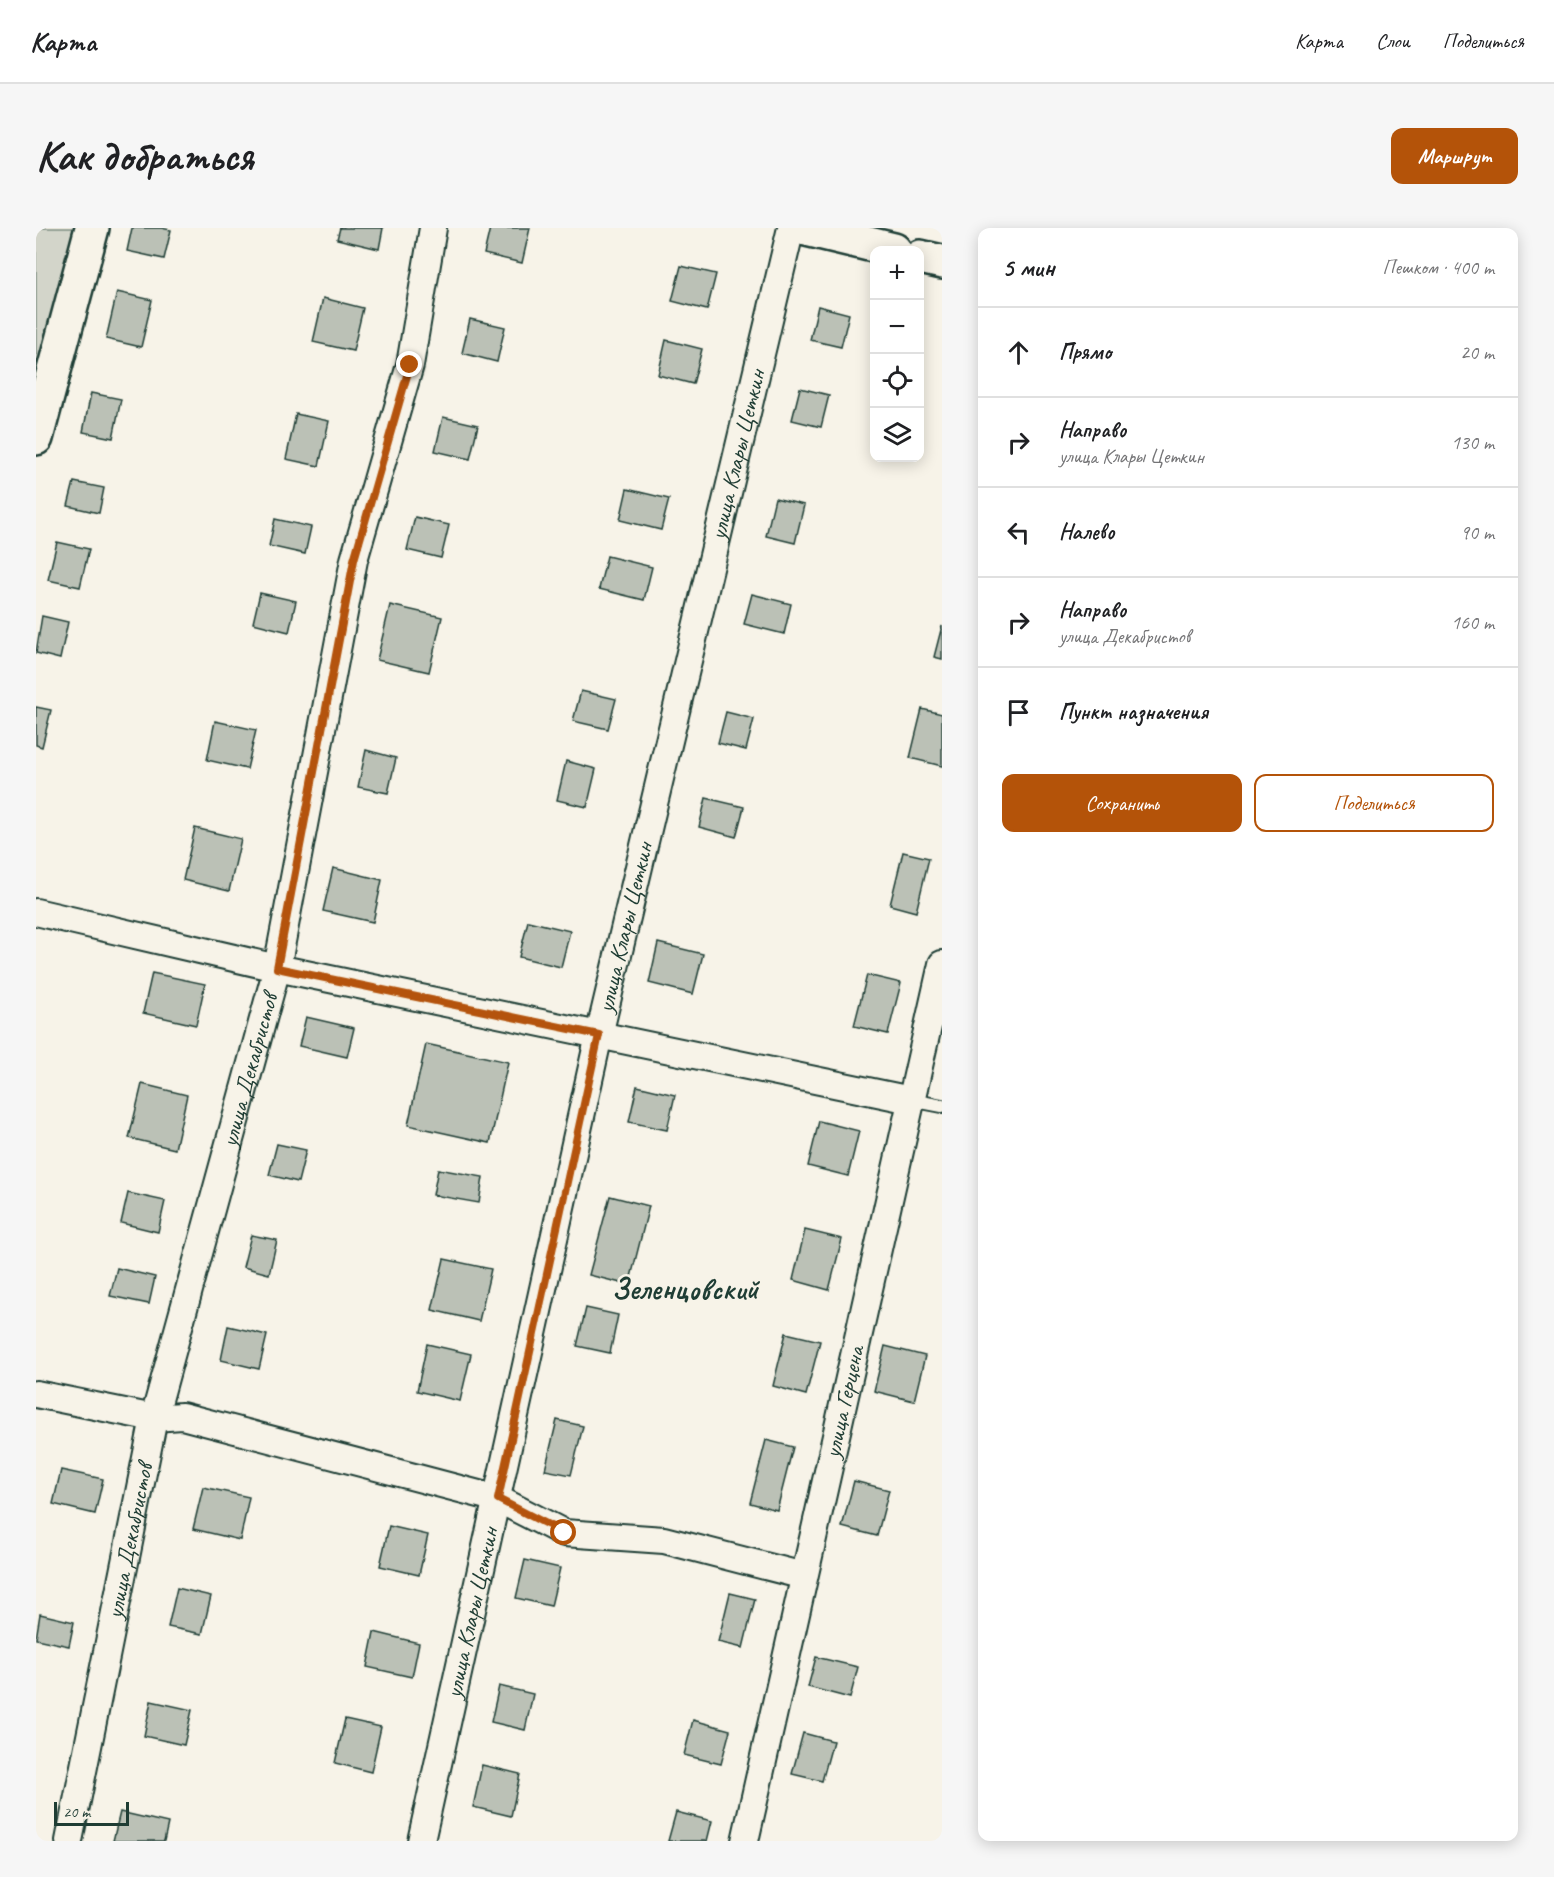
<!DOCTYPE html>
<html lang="ru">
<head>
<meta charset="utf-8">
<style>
	body { margin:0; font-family:Caveat,sans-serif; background:#f6f6f6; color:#202124 }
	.controls { position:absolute; right:18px; top:18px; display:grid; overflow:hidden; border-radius:12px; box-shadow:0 3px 15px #0003 }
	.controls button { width:54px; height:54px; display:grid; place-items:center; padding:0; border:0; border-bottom:2px solid #e0e0e0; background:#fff; color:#202124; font:30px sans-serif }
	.scale { position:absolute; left:18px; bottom:15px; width:75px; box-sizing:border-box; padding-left:6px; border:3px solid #1f3d34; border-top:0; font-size:16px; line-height:21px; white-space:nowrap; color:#1f3d34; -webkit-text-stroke:4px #f7f3e8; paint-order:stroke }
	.stop { position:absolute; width:18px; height:18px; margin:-14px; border:4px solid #b45309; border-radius:50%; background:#fff }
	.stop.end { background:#b45309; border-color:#fff; box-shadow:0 2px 6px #0008 }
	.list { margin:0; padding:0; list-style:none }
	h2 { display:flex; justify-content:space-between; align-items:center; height:78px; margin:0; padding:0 24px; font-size:26px }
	h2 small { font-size:20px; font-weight:400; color:#757577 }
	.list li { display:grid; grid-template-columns:39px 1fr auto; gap:18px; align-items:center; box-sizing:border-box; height:90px; padding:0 24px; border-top:2px solid #e0e0e0 }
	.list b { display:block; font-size:22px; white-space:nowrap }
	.list p { margin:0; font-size:20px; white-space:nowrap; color:#757577 }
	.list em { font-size:20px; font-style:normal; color:#757577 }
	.actions { display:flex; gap:12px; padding:18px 24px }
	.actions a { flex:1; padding:14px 0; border:2px solid #b45309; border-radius:12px; text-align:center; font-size:21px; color:#b45309 }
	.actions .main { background:#b45309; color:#fff }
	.icon { flex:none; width:33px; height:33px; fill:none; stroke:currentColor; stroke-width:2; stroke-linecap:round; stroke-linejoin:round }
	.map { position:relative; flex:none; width:906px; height:1613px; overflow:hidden; border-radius:12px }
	header { display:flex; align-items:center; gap:36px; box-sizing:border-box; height:84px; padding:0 30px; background:#fff; border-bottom:2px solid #e0e0e0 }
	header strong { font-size:28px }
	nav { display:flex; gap:33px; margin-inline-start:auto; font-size:21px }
	.intro { display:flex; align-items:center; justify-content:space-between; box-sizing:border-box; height:144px; padding:0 36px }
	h1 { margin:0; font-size:42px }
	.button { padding:15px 27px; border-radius:12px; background:#b45309; color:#fff; font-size:21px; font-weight:700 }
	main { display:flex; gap:36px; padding:0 36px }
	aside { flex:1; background:#fff; border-radius:12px; box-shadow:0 3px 15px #0003 }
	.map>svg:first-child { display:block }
	.green { fill:#d3d5ca; stroke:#79897f; stroke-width:1.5 }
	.building { fill:#bbc1b6; stroke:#1f3d34; stroke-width:1.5 }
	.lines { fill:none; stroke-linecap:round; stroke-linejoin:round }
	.service-casing { stroke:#1f3d34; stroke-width:16 }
	.minor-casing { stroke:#1f3d34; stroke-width:30 }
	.secondary-casing { stroke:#1f3d34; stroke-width:38 }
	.service { stroke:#f7f3e8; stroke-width:12 }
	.minor { stroke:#f7f3e8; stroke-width:26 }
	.secondary { stroke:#f7f3e8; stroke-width:33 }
	.route { stroke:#b45309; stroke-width:8 }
	.labels { text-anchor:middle; stroke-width:5; stroke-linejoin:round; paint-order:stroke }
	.street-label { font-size:24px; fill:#1f3d34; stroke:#f7f3e8 }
	.district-label { font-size:30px; font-weight:bold; fill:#1f3d34; stroke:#f7f3e8 }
</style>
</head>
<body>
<header>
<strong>Карта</strong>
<nav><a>Карта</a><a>Слои</a><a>Поделиться</a></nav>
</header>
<div class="intro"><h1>Как добраться</h1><a class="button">Маршрут</a></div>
<main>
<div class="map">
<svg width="906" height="1613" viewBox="0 0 906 1613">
	<rect width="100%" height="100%" fill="#f7f3e8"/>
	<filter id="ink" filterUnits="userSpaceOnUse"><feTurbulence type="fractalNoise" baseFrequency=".0167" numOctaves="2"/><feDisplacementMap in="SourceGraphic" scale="12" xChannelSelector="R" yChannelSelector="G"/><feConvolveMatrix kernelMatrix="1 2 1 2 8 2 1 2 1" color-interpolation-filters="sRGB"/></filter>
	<g filter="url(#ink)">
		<!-- green -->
		<path class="green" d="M0 0H39L0 153Z"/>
		<!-- building -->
		<path class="building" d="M96 0H125L135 2 128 31 91 23Z
			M304 0H347L343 21 301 11Z
			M454 0H494L486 35 448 26Z
			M645 38 680 46 671 82 636 73Z
			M81 64 116 72 105 119 70 111Z
			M287 70 327 80 317 123 277 114Z
			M782 78 813 86 805 119 774 112Z
			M434 91 469 99 461 134 426 125Z
			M630 112 666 121 657 156 622 147Z
			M764 160 793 167 785 199 756 192Z
			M55 165 85 171 77 210 47 204Z
			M260 186 293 193 283 238 250 231Z
			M407 189 442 197 434 231 399 223Z
			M38 254 68 260 63 285 32 278Z
			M591 261 633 271 625 302 584 292Z
			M739 270 768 277 759 315 730 308Z
			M379 289 413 297 405 330 371 322Z
			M239 291 275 299 269 326 233 318Z
			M21 314 53 321 44 359 12 352Z
			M571 328 616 339 608 372 563 361Z
			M224 365 260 373 253 404 217 395Z
			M716 366 755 376 748 406 708 396Z
			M354 377 406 389 393 444 341 432Z
			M6 388 32 394 24 431 0 425Z
			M906 398V431L898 429Z
			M545 463 580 471 572 501 537 493Z
			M0 479 15 482 6 519 0 517Z
			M886 481 906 486V538L874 530Z
			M690 484 718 491 710 522 682 515Z
			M179 493 220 502 211 541 171 532Z
			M330 522 360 530 352 565 322 559Z
			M530 533 560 541 551 579 521 572Z
			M670 570 708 579 700 609 663 599Z
			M159 600 205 611 193 663 147 652Z
			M867 624 893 630 880 684 854 677Z
			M297 640 346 652 337 694 287 683Z
			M492 693 534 703 525 739 483 729Z
			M622 715 667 726 657 766 613 755Z
			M116 745 169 756 160 797 107 785Z
			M831 747 865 755 852 806 818 798Z
			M270 789 318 800 311 829 263 818Z
			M390 816 472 834 454 915 372 897Z
			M106 856 151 867 139 921 93 910Z
			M601 858 639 867 631 902 593 894Z
			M783 893 823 903 812 948 772 938Z
			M241 916 270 922 262 954 233 947Z
			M402 941 447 949 443 975 397 967Z
			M92 965 129 973 122 1004 85 995Z
			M574 968 613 978 593 1057 553 1047Z
			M769 1002 806 1011 793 1062 757 1052Z
			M215 1007 241 1012 233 1046 207 1039Z
			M408 1031 455 1041 443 1093 396 1082Z
			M81 1040 119 1049 113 1076 74 1068Z
			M550 1080 582 1087 574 1125 541 1118Z
			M192 1098 231 1107 223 1141 185 1132Z
			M750 1105 784 1113 770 1167 737 1158Z
			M391 1116 435 1126 424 1173 381 1163Z
			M849 1118 889 1128 878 1173 838 1163Z
			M521 1192 547 1198 535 1247 509 1242Z
			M730 1212 757 1219 741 1282 714 1275Z
			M25 1242 67 1251 59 1286 17 1276Z
			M818 1253 853 1262 841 1308 806 1299Z
			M167 1259 213 1269 204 1312 157 1301Z
			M353 1298 392 1307 383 1347 344 1338Z
			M489 1332 524 1340 515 1378 480 1370Z
			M141 1360 175 1368 166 1406 132 1399Z
			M694 1365 719 1371 707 1420 682 1414Z
			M4 1386 38 1394 33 1418 0 1411Z
			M338 1404 383 1415 376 1449 331 1439Z
			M780 1429 822 1439 814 1470 772 1459Z
			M463 1458 497 1466 489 1502 455 1494Z
			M115 1473 156 1482 148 1517 108 1508Z
			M309 1491 345 1499 335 1544 299 1535Z
			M657 1492 694 1502 685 1536 648 1527Z
			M767 1505 797 1513 786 1553 756 1546Z
			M446 1537 484 1546 475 1588 437 1579Z
			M84 1584 132 1595 128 1613H77Z
			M640 1584 676 1593 671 1613H632Z"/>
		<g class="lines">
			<defs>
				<path id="service" d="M875 872 906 878"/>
				<g id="minor">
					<path d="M0 684 241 740 875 872"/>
					<path d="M0 1166 118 1190 146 1188 462 1271 528 1305 628 1312 768 1348"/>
					<path id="s1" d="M33 1613 118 1190 241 740 318 332 374 137 397 0"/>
					<path id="s2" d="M385 1613 563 807 755 0"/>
					<path id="s3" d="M709 1613 906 736"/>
				</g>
				<path id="secondary" d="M766 0 858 22
					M884 29 906 34
					M0 210 56 0"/>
			</defs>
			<!-- service casing -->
			<use href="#service" class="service-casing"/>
			<!-- minor casing -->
			<use href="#minor" class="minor-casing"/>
			<!-- secondary casing -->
			<use href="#secondary" class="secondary-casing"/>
			<!-- service -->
			<use href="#service" class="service"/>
			<!-- minor -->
			<use href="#minor" class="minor"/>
			<!-- secondary -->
			<use href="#secondary" class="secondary"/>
		</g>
	</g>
	<g class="lines" filter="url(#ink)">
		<!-- route -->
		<path class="route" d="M374 137 318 332 241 740 563 807 462 1271 528 1305"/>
	</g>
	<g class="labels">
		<!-- street labels -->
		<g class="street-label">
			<text dy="8" stroke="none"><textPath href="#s2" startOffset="1422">улица Клары Цеткин</textPath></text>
			<text dy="8" stroke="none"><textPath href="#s2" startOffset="936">улица Клары Цеткин</textPath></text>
			<text dy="8" stroke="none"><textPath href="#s1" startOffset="792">улица Декабристов</textPath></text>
			<text dy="8" stroke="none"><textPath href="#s3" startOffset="450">улица Герцена</textPath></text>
			<text dy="8" stroke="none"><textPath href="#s1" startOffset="306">улица Декабристов</textPath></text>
			<text dy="8" stroke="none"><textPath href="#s2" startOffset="234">улица Клары Цеткин</textPath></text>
		</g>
		<!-- district labels -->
		<g class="district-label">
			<text x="649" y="1071">Зеленцовский</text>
		</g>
	</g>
</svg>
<div class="controls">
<button>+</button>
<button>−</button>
<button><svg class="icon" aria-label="locate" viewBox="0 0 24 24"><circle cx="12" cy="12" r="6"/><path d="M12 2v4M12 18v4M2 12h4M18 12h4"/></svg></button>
<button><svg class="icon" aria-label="layers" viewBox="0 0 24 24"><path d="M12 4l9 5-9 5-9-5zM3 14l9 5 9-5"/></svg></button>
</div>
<div class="scale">20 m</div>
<div class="stop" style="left:528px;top:1305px"></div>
<div class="stop end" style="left:374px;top:137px"></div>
</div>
<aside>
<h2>5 мин<small>Пешком · 400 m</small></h2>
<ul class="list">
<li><svg class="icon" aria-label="ahead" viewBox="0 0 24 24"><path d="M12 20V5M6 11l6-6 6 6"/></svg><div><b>Прямо</b></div><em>20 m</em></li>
<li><svg class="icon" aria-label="right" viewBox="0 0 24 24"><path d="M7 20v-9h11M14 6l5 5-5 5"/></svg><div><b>Направо</b><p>улица Клары Цеткин</p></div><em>130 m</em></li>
<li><svg class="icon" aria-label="left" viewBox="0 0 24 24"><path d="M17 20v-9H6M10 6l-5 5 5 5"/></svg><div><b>Налево</b></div><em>90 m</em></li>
<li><svg class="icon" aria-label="right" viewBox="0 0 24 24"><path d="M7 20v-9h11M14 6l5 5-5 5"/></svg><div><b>Направо</b><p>улица Декабристов</p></div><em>160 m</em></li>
<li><svg class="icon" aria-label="arrive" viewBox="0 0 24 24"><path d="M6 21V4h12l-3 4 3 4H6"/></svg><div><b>Пункт назначения</b></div></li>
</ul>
<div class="actions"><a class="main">Сохранить</a><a>Поделиться</a></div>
</aside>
</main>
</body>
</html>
